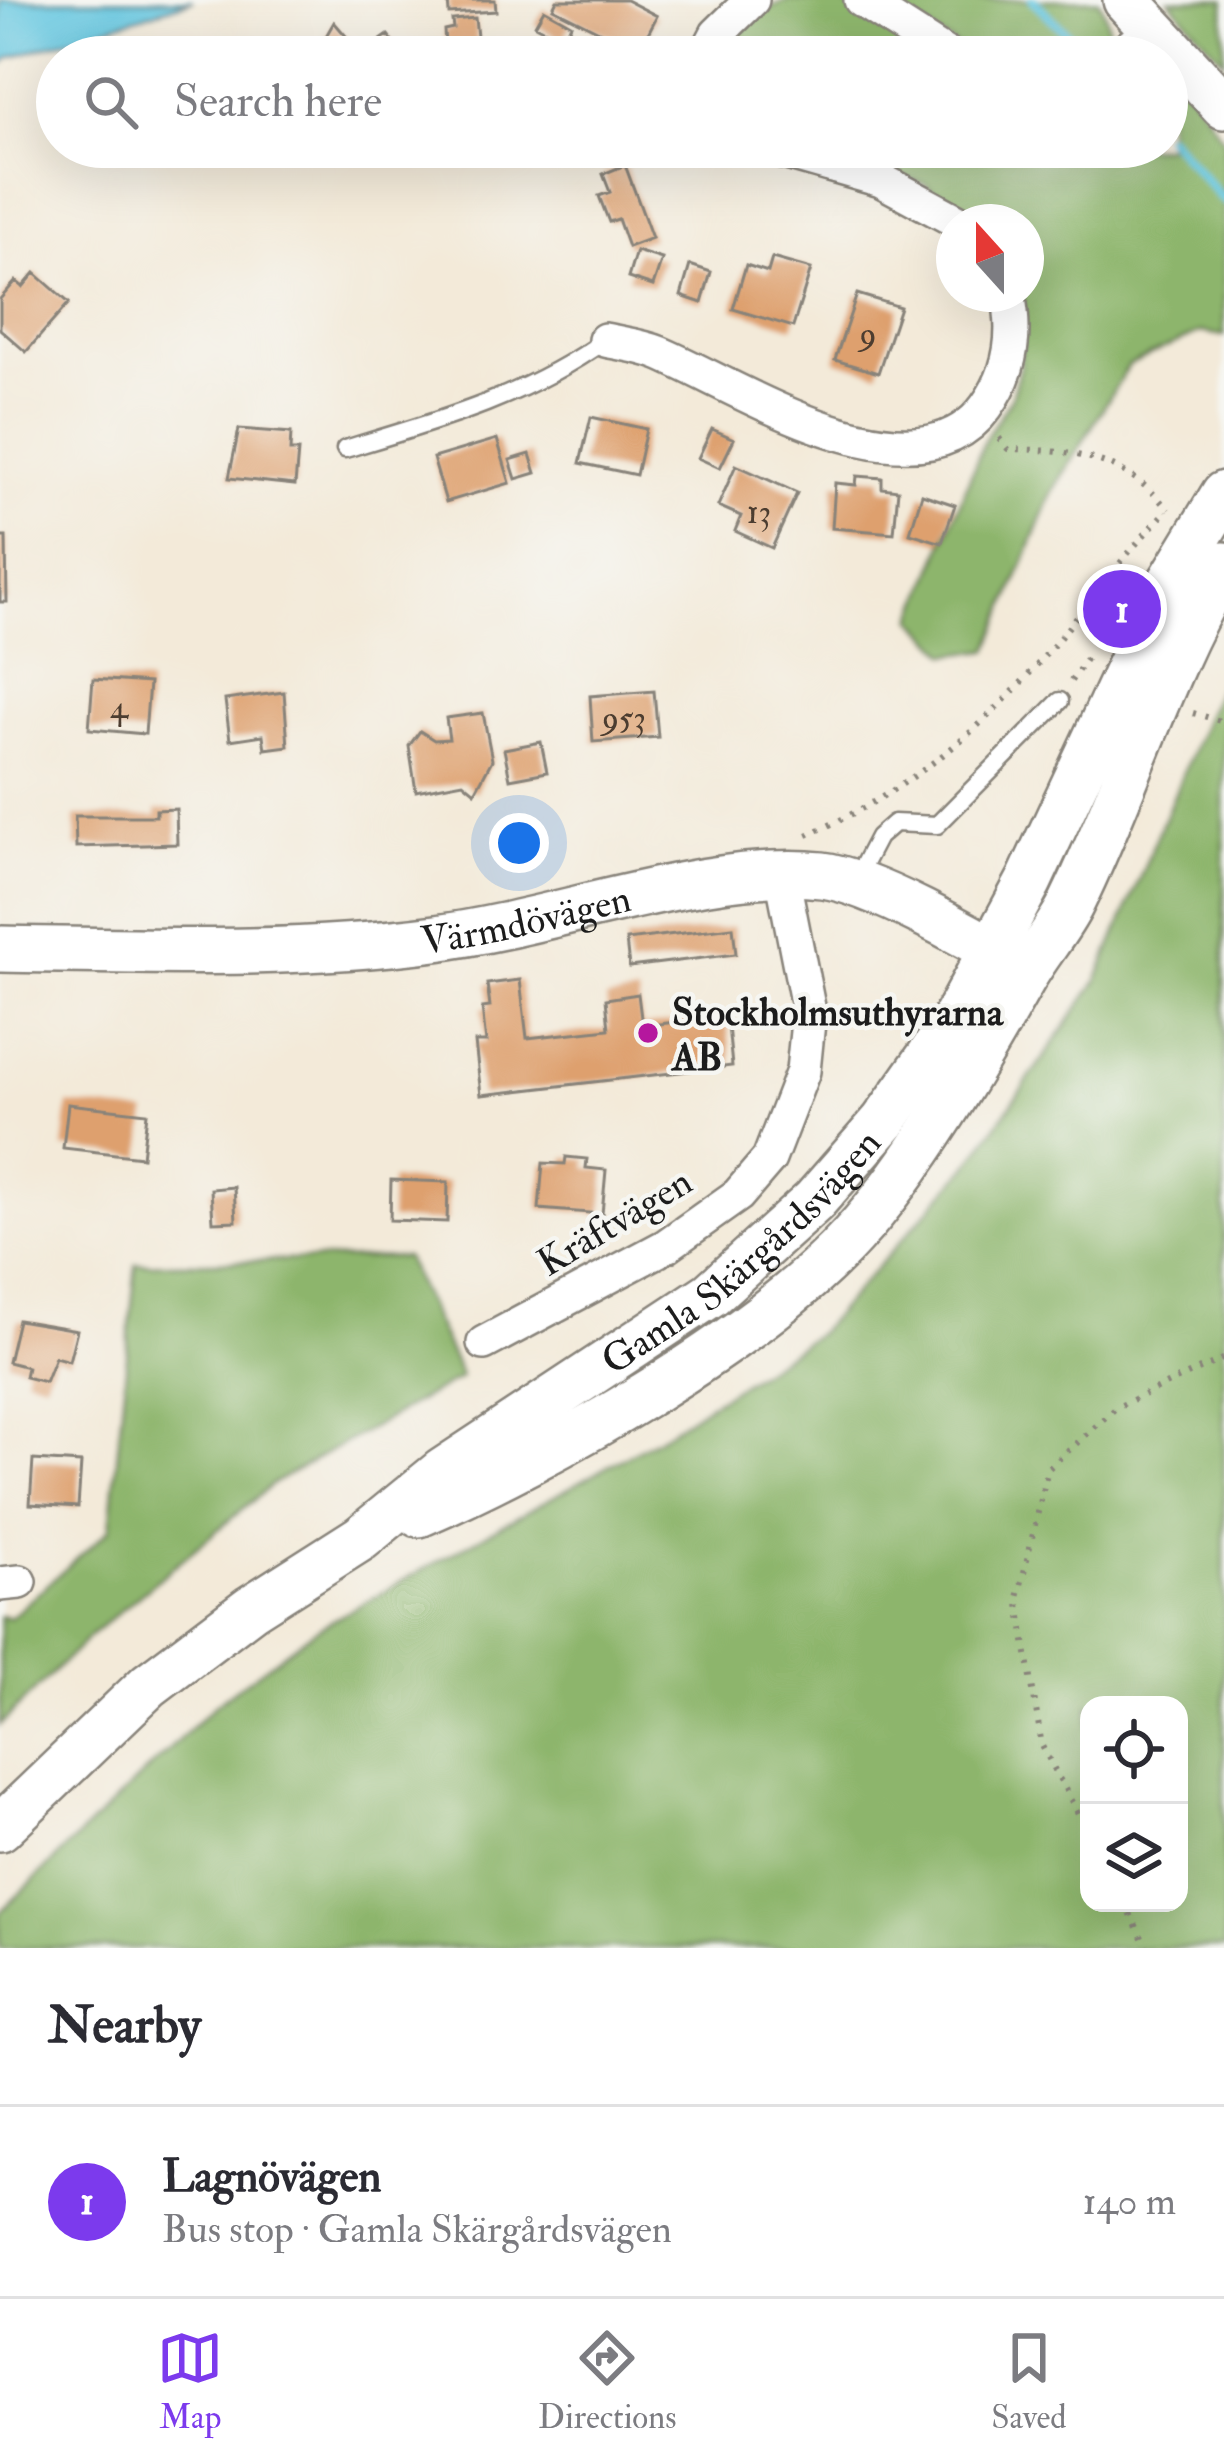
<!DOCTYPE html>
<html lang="en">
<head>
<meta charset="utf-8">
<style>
	body { margin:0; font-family:"IM FELL Double Pica",serif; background:#f2f2f3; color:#2b2b33 }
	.controls { position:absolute; right:36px; bottom:36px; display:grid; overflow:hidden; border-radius:24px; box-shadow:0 12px 48px #0002 }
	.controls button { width:108px; height:108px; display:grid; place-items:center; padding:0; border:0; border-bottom:3px solid #e1e1e2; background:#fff; color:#2b2b33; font:60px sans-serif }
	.compass { position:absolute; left:936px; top:204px; width:108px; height:108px; border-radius:50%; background:#fff; box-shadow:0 12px 48px #0002; rotate:339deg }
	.you { position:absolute; left:519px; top:843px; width:42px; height:42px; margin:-30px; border:9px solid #fff; border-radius:50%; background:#1a73e8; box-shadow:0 0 0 18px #1a73e833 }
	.badge { display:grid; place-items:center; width:78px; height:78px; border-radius:50%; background:#7c3aed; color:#fff; font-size:39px; font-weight:700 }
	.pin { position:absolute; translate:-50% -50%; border:6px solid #fff; box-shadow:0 3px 12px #0006 }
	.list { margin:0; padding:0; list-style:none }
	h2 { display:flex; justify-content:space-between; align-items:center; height:156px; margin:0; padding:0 48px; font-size:51px }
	h2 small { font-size:39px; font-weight:400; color:#7c7c81 }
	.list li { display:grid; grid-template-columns:78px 1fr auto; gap:36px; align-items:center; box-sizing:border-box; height:192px; padding:0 48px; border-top:3px solid #e1e1e2 }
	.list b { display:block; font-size:45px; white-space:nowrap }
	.list p { margin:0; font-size:39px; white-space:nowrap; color:#7c7c81 }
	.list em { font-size:39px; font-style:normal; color:#7c7c81 }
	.icon { flex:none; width:66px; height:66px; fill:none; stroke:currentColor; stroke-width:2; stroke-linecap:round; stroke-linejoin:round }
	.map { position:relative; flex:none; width:1224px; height:1948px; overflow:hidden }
	.search { position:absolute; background:#fff; box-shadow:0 12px 48px #0002; left:36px; right:36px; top:36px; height:132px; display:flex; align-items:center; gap:30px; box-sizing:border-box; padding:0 42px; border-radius:66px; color:#7c7c81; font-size:45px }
	.sheet { height:348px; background:#fff }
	nav { display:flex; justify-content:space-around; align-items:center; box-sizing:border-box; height:168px; border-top:3px solid #e1e1e2; background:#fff; font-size:33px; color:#7c7c81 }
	nav a { display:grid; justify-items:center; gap:6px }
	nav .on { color:#7c3aed }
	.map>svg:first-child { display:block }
	.forest { fill:#8db56c; stroke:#546844; stroke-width:3; fill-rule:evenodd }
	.water { fill:#62c6e0; stroke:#3f717e; stroke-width:3 }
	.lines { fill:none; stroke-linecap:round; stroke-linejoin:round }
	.stream { stroke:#62c6e0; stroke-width:9 }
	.building { fill:#dea06e }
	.lane-casing { stroke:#88837a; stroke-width:21 }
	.street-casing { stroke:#88837a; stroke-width:38 }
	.secondary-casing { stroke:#88837a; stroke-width:50 }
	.path { stroke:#88837a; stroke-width:6; stroke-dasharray:3 9; stroke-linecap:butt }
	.lane { stroke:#fff; stroke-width:16 }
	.street { stroke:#fff; stroke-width:33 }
	.secondary { stroke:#fff; stroke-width:45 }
	.poi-dot { fill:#b5179e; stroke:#f6f6f2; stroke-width:4.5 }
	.labels { text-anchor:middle; stroke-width:9; stroke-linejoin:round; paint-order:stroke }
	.number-label { font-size:33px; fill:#4c3d30 }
	.street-label { font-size:39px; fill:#1c1c1c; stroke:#f6f6f2 }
	.poi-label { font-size:39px; font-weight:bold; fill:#1c1c1c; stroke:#f6f6f2; text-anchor:start }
</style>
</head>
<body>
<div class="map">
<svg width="1224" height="1948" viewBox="0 0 1224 1948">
	<rect width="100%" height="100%" fill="#f6f6f2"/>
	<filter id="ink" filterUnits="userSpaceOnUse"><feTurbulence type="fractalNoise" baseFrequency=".00833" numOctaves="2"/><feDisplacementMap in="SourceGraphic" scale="24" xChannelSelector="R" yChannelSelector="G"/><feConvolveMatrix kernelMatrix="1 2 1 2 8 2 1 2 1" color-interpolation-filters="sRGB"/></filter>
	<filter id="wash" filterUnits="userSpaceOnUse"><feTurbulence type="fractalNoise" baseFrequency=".004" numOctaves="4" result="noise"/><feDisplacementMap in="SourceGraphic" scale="48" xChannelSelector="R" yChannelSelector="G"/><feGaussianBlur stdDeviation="2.7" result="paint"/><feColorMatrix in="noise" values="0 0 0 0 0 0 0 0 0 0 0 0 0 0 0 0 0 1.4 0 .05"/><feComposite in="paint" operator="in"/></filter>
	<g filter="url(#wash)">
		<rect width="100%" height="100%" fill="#f3ead9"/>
		<!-- forest -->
		<path class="forest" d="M788 0 843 2 927 57H719C730 29 761 10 788 0Z
			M884 0H1099C1109 18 1115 41 1097 57H974Z
			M1169 0H1224V61Z
			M1167 73 1193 95 1224 140V336L1201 332 1129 365 1052 493 989 650 948 654 914 619 985 439 1011 398 1020 365 1026 222H980L925 184 811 147H1167Z
			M1224 674V1948H0V1913L217 1703 315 1630 658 1438 817 1334 969 1165 1097 981ZM1089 1705H1179V1903H1089Z
			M405 1257 461 1377 274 1483 92 1634 0 1725V1616L10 1618 110 1529 136 1264Z"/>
		<!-- water -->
		<path class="water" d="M0 0H193L8 58 0 68Z"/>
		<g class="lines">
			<!-- stream -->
			<path class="stream" d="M1033 0 1079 45
				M1167 136 1224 201"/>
		</g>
		<g id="blocks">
			<!-- building -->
			<path class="building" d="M448 0H495L496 11 449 14Z
				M557 0H626L657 16 639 51 553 8Z
				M544 9 571 24 563 40 535 25Z
				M475 18 478 46 455 49V43L445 44 444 30 453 28 452 20Z
				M334 22 364 57H314Z
				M388 35 405 57H374L368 49Z
				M625 165 652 238 628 247 618 219 609 222 599 196 610 192 603 174Z
				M636 251 662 259 653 286 628 278Z
				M772 258 811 269 793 327 733 309 746 265 768 272Z
				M690 265 711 272 702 303 681 296Z
				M35 273 69 303 26 352 0 329V299L16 281 23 287Z
				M857 294 900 307 878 373 835 360Z
				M591 417 646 429 636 475 580 463Z
				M239 429 291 433 290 451H298L295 485 229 478Z
				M712 429 734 439 720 468 698 458Z
				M497 439 510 483 446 502 433 458Z
				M530 454 536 473 516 479 510 460Z
				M736 465 797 493 772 548 735 531 741 516 718 506Z
				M857 476 882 478V488L898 490 894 533 832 528 835 483 856 485Z
				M922 494 955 505 942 543 910 533Z
				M0 537H6L7 602H0Z
				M93 679 149 683 145 734 89 729Z
				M654 691 658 737 593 742 590 696Z
				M284 692 288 746 265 749 263 735 230 740 225 700Z
				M483 713 492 760 475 792 463 782 416 791 409 746 420 731 434 740 449 739 446 718Z
				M541 742 547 772 510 779 504 749Z
				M176 809 177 844 76 847 75 816H156V810Z
				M733 927 736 954 629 967 626 940Z
				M520 980 527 1038 609 1029 606 999 638 994 642 1026 727 1016 732 1066 481 1095 475 1042H486L482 1008 490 1007 487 984Z
				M68 1104 147 1113 142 1157 63 1148Z
				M566 1157 587 1159 586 1168 606 1170 602 1214 539 1209 543 1163 565 1164Z
				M391 1180 448 1182 447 1222 390 1220Z
				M234 1187 236 1221 213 1222 211 1189Z
				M18 1320 77 1330 69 1361 55 1357 45 1382 25 1377 27 1367 8 1362Z
				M33 1460 81 1463 78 1507 30 1504Z"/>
		</g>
	</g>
	<g filter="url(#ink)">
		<use href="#blocks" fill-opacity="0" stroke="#88837a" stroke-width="3"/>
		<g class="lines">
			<defs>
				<path id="lane" d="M345 449C439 421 525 397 605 340
					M856 879 878 837 894 823 937 825 1060 701"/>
				<path id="street" d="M861 0 950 57
					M705 57 717 34 752 0
					M1117 57 1155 27
					M766 147 881 180 959 222
					M605 340C623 344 642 346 659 353 736 385 915 504 986 407 1011 373 1017 335 1008 294
					M484 1343 666 1246 738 1195 769 1159 803 1071 809 1012 782 875
					M0 1584 20 1582"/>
				<g id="secondary">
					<path d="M1126 0 1224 106"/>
					<path id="s1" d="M0 949C145 951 292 957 436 938 554 923 708 863 822 875 872 881 974 939 1019 966"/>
					<path d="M419 1514C548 1459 758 1339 852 1236 914 1169 977 1060 1022 980 1037 953 1058 930 1071 904 1126 793 1160 670 1224 565"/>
					<path id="s2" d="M0 1828 149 1685 251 1608 361 1538 443 1471 711 1294 814 1201 884 1121 949 1029 1029 881 1161 598 1224 494"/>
				</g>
			</defs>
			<!-- lane casing -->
			<use href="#lane" class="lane-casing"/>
			<!-- street casing -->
			<use href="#street" class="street-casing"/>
			<!-- secondary casing -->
			<use href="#secondary" class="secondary-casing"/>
			<!-- path -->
			<path class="path" d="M999 438 1008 449C1072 450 1127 457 1168 510
				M1085 606 1112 623
				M1071 681 1091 652
				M1193 713 1224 722
				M807 835C898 797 978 735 1042 659 1084 610 1121 557 1167 511
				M1089 1834 1042 1746 1018 1598 1048 1469 1117 1407 1224 1358
				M1125 1903 1147 1948"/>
			<!-- lane -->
			<use href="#lane" class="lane"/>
			<!-- street -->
			<use href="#street" class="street"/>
			<!-- secondary -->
			<use href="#secondary" class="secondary"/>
		</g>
	</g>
	<!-- markers -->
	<circle class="poi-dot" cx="648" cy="1033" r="12"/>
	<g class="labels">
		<!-- number labels -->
		<g class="number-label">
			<text x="868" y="345">9</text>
			<text x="759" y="523">13</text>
			<text x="119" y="718">4</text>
			<text x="624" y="729">953</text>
		</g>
		<!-- street labels -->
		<g class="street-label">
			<text dy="14" stroke="none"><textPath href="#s1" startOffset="528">Värmdövägen</textPath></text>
			<text transform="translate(614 1221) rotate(-31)" y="14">Kräftvägen</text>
			<text dy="14" stroke="none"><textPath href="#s2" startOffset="942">Gamla Skärgårdsvägen</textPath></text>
		</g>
		<!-- poi labels -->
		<g class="poi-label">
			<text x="672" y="1025">Stockholmsuthyrarna<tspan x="672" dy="45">AB</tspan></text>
		</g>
	</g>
</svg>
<div class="controls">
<button><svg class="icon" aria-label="locate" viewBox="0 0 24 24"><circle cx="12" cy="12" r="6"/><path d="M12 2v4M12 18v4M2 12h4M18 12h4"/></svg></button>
<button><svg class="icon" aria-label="layers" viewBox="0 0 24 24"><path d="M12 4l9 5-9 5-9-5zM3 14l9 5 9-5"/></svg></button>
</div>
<svg class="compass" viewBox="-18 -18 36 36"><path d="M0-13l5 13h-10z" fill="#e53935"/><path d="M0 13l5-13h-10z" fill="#7c7c81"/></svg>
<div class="you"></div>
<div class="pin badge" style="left:1122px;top:609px">1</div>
<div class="search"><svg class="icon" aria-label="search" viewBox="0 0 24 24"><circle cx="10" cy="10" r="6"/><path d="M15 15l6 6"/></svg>Search here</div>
</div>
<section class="sheet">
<h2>Nearby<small></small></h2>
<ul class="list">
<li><span class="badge">1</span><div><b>Lagnövägen</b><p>Bus stop · Gamla Skärgårdsvägen</p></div><em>140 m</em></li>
</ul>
</section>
<nav>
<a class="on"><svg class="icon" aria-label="map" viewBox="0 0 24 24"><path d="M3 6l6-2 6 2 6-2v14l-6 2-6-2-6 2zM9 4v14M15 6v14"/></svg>Map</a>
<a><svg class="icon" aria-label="directions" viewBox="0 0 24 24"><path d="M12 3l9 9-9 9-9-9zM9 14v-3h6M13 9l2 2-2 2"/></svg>Directions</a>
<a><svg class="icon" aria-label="saved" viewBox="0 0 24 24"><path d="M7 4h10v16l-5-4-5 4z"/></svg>Saved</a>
</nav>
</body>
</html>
